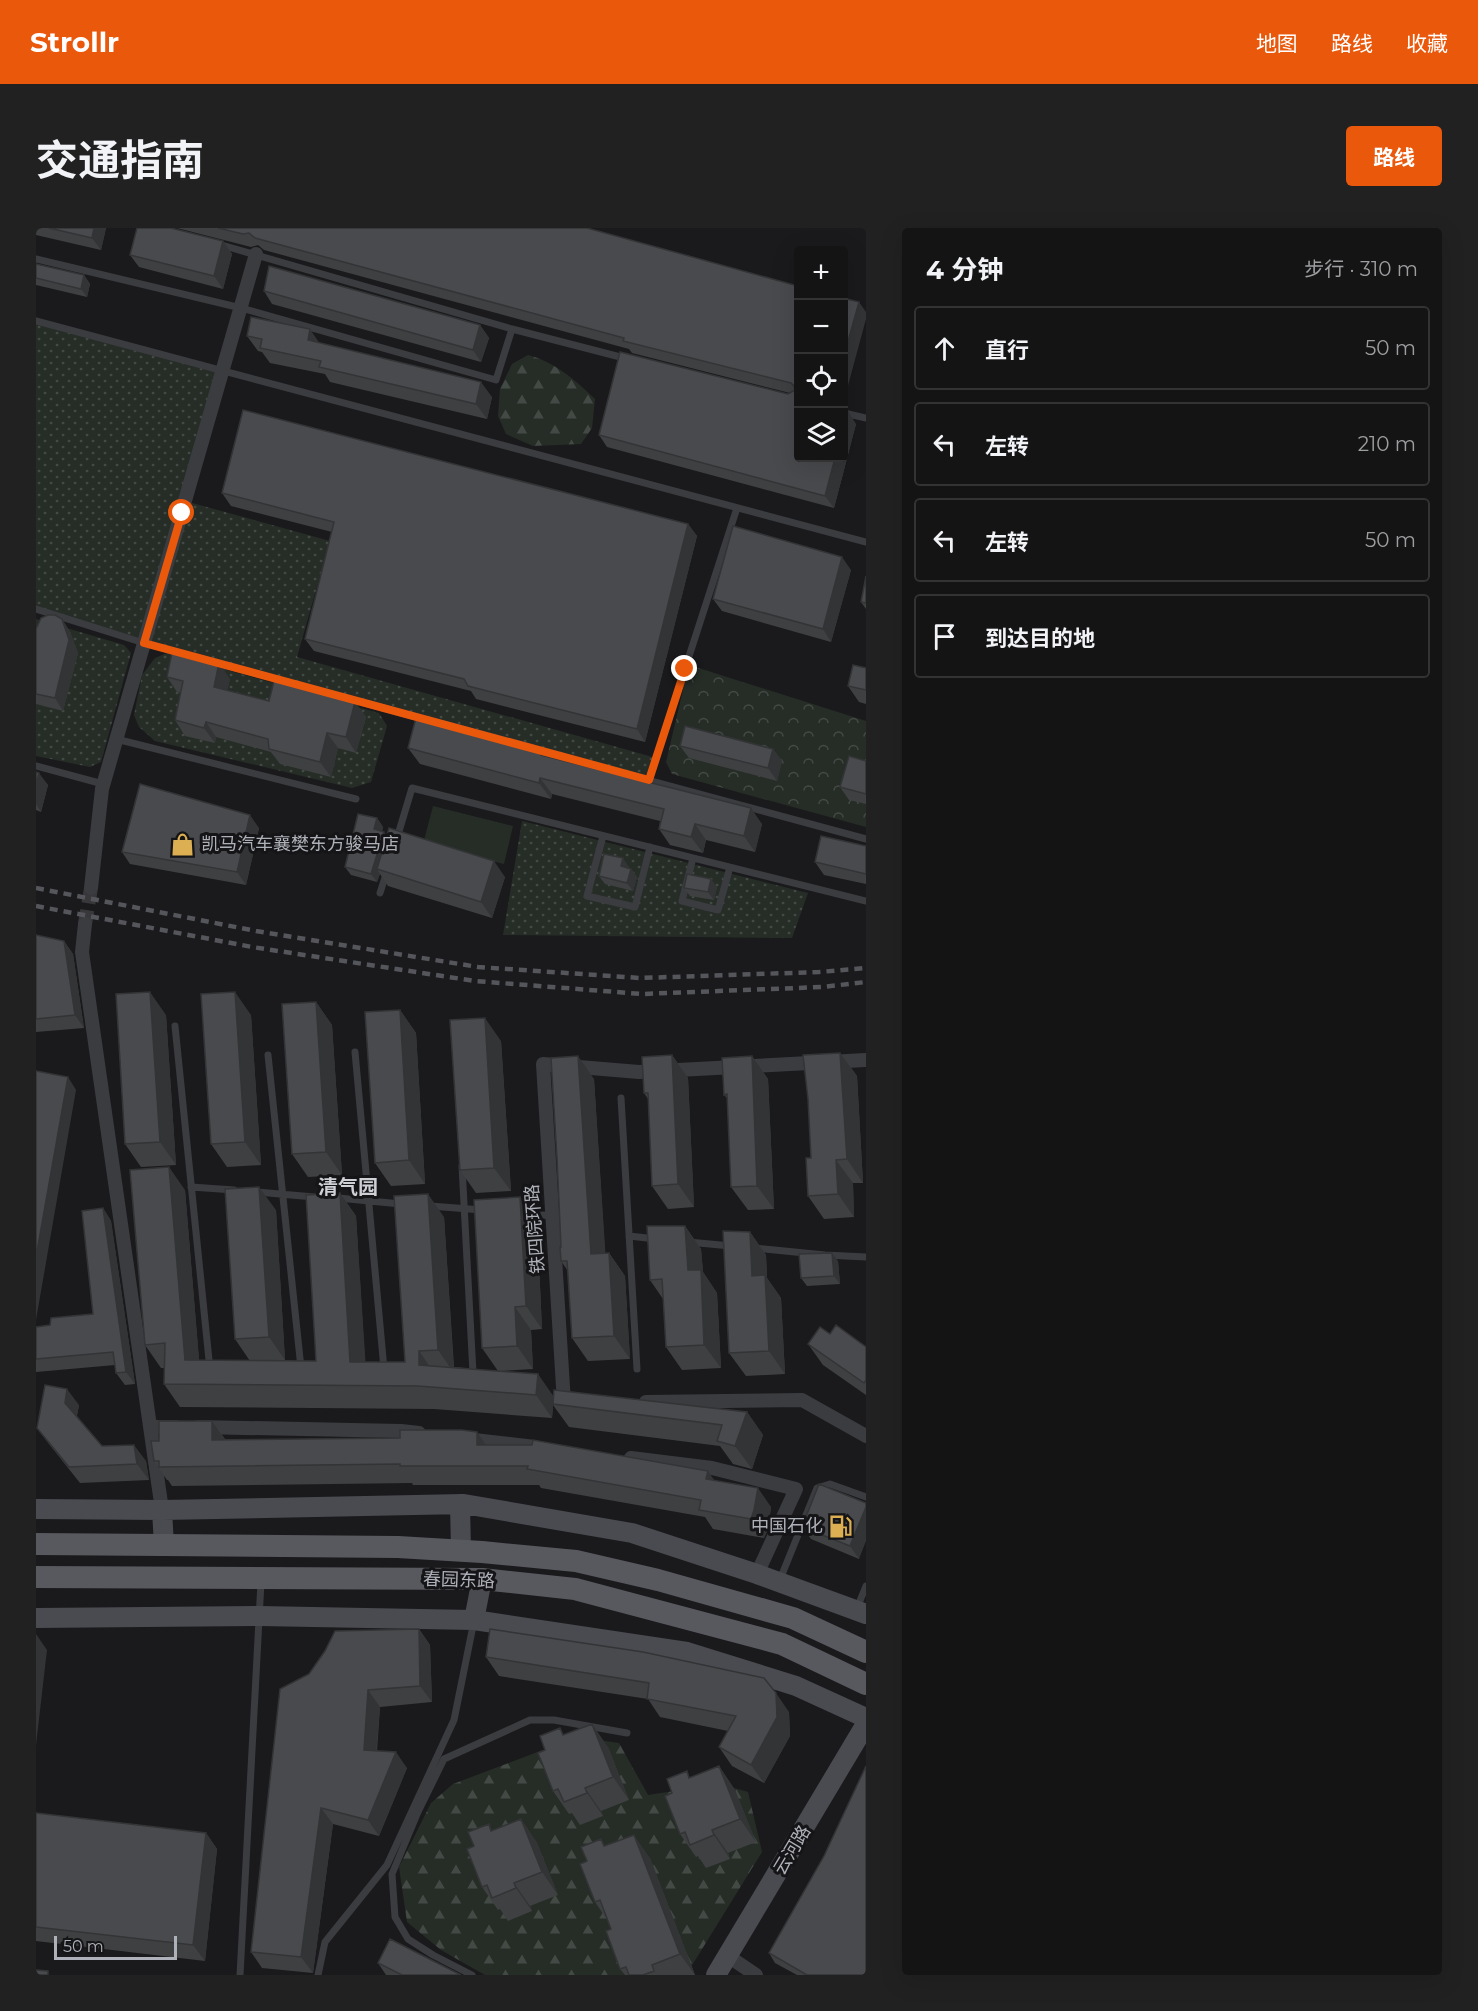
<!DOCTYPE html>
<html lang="zh">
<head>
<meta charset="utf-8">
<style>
	body { margin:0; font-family:Montserrat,"Noto Sans SC",sans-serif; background:#212122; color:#f1f3f6 }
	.controls { position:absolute; right:18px; top:18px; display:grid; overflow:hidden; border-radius:6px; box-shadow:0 6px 24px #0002 }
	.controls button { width:54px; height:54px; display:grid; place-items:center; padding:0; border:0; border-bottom:2px solid #333334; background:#141415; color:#f1f3f6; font:30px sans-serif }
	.scale { position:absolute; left:18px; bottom:15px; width:123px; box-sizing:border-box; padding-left:6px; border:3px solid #aeb1b9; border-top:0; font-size:16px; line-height:21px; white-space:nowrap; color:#aeb1b9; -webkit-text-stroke:4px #151517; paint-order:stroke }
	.stop { position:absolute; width:18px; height:18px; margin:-14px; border:4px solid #ea580c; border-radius:50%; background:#fff }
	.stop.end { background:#ea580c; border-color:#fff; box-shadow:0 2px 6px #0008 }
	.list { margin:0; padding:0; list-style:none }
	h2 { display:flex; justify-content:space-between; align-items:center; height:78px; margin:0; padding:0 24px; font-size:26px }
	h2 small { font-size:20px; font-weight:400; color:#9d9ea0 }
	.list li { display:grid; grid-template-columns:39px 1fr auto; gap:18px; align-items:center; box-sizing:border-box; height:84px; margin:0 12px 12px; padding:0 12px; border:2px solid #333334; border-radius:6px }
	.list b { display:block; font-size:22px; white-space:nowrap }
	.list em { font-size:20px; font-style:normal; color:#9d9ea0 }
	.icon { flex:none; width:33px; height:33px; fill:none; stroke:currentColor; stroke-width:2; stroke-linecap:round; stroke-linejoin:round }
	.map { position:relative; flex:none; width:830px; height:1747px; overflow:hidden; border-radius:6px }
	header { display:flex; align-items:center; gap:36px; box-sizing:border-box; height:84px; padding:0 30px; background:#ea580c; color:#fff }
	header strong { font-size:28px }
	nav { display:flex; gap:33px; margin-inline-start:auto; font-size:21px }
	.intro { display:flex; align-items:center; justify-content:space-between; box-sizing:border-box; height:144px; padding:0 36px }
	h1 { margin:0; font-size:42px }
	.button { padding:15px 27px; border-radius:6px; background:#ea580c; color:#fff; font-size:21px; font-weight:700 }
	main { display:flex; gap:36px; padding:0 36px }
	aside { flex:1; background:#141415; border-radius:6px; box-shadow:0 6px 24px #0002 }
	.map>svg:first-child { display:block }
	.grass { fill:url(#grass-dots) }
	.forest { fill:url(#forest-firs) }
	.park { fill:url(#park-crowns) }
	.pitch { fill:#262d27 }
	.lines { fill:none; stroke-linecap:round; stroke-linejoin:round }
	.street-tunnel { stroke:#38383b; stroke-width:14; stroke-dasharray:14 7; stroke-linecap:butt }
	.lane { stroke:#3b3c40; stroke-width:7 }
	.street { stroke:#3b3c40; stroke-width:14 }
	.secondary { stroke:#494b50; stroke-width:20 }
	.primary { stroke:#58595f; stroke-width:22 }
	.rail { stroke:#55565b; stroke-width:4.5; stroke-dasharray:8 6; stroke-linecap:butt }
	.wall { fill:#3f4042 }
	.shaded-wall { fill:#333436 }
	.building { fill:#494a4d; stroke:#333436; stroke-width:1.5 }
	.route { stroke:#ea580c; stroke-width:8 }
	.labels { text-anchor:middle; stroke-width:6; stroke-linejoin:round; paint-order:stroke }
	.poi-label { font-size:18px; fill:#aeb1b9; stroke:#151517; text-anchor:start }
	.street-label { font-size:18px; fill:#aeb1b9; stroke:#151517 }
	.neighbourhood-label { font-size:20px; font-weight:bold; fill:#ced0d6; stroke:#151517 }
</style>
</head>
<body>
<header>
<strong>Strollr</strong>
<nav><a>地图</a><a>路线</a><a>收藏</a></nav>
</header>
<div class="intro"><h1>交通指南</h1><a class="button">路线</a></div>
<main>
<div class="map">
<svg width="830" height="1747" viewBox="0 0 830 1747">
	<defs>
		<pattern id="grass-dots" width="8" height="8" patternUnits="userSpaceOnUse" patternTransform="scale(1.5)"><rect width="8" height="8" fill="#262d27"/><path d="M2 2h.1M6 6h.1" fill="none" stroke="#434944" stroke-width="1.8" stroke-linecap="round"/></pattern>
		<pattern id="forest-firs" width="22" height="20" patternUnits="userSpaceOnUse" patternTransform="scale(1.5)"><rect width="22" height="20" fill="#262d27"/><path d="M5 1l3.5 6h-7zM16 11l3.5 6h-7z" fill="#434944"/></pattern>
		<pattern id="park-crowns" width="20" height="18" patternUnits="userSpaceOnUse" patternTransform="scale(1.5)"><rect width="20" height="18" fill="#262d27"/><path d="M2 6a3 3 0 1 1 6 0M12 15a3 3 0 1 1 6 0" fill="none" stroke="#434944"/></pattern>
	</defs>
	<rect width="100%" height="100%" fill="#1a1a1c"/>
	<!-- grass -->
	<path class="grass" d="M0 93 187 142 149 273 294 313 261 429 620 530 613 552 0 381Z
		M0 391 88 417 95 425 65 534 54 539 0 528Z
		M131 425 343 485 351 498 335 554 316 560 119 513 103 499 98 487 106 447 119 430Z
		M486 593 772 665 756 710 467 707Z"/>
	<!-- forest -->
	<path class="forest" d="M492 127C519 134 539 152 559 171L556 200 545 216 497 218 470 206 462 188 464 161 476 136Z
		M541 1509 583 1515 612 1567 684 1556 712 1564 726 1624 650 1747H449L405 1722 371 1694 363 1639 395 1575 417 1556Z"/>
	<!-- park -->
	<path class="park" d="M653 437 830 493V599L636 546 630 534Z"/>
	<!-- pitch -->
	<path class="pitch" d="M397 578 477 598 468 636 387 616Z"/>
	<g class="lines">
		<!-- street-tunnel -->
		<path class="street-tunnel" d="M49 696 55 660"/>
		<!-- lane -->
		<path class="lane" d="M0 31 205 80 460 152 476 101 182 16
			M0 93 830 314
			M476 101 592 131
			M808 185 830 190
			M0 381 108 415 387 491
			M80 511 320 571
			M493 520 830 611
			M0 538 67 556
			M613 552 701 280
			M567 608 551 668 599 679 614 619
			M361 610 376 560 830 673
			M657 630 646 673 682 682 694 639
			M344 665 351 643
			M139 798 173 1132
			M319 824 348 1141
			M232 827 265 1140
			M585 870 601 1141
			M426 938 437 1145
			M155 959 198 962
			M221 964 278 969
			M302 970 365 976
			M394 978 446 982
			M487 985 516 988
			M593 1008 620 1011
			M652 1014 695 1018
			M718 1020 789 1027 830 1029
			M743 1354 781 1260 794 1256 830 1269
			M821 1380 830 1358
			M204 1747 225 1354
			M282 1747 289 1714 351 1637 418 1492 438 1393
			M436 1747 397 1727 372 1711 359 1689 356 1646 382 1584 408 1531 494 1492H518L591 1505"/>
		<!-- street -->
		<path class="street" d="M55 660 66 561 220 26
			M49 696 46 724 126 1282
			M610 1174 766 1172 830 1208
			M531 1175H528L507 836 603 844 830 832
			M115 1199H140
			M162 1199 365 1203 383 1205
			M429 1211 499 1219
			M595 1230 676 1240 760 1261 721 1346
			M692 1728 720 1747"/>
		<!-- secondary -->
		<path class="secondary" d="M424 1276 425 1323
			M0 1281 126 1282 428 1276 596 1305 721 1346 830 1386
			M126 1282 128 1317
			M0 1390 223 1388 438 1392 651 1424 760 1458 830 1490
			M438 1392 446 1351
			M680 1747 830 1496"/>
		<!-- primary -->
		<path class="primary" d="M0 1316 362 1319 446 1324 540 1333 622 1352 757 1390 830 1424
			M0 1349 446 1351 539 1361 746 1416 830 1456"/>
		<!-- rail -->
		<path class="rail" d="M0 660 220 703 442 739 604 750 783 744 830 740
			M0 678 216 719 439 753 606 766 786 759 830 754"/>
	</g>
	<!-- wall -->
	<path class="wall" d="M0 0H70L65 22 0 7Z
		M141 0H551L762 58V230L820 196 798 280 571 219 563 207 754 165 596 125 593 121 228 22 222 17 215 19Z
		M187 13 196 26 187 61 103 39 94 27Z
		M0 36 48 47 54 56 51 69 0 57Z
		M228 63 444 97 453 110 445 134 236 76Z
		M211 108 284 115 456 169 451 191 294 154 289 146 234 135 226 124 222 123Z
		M186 265 652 296 661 308 609 514 440 471 435 463 278 423 269 411 296 304 195 278Z
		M815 342 795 414 686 383 677 371Z
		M830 348V381L825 374Z
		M26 391 34 404 42 425 27 483 0 476V401Z
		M830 440V476L823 474 812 458Z
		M131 449 194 451 191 463 233 473 319 474 330 489 320 525 302 520 295 549 244 536 235 524 180 509 179 515 149 508 139 492 145 465 141 464Z
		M644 518 737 521 746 533 741 553 653 530Z
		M372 520 505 527 726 596 719 624 670 612 667 625 634 617 623 601 624 593 516 566 515 571 384 536Z
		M830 533V576L813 572 804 559Z
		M0 544 12 557 5 584 0 582Z
		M341 590 347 599 346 604 351 608 469 649 456 690 352 658 344 646 341 654 315 647 309 639Z
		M223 600 210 657 94 636 86 624Z
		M830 618V656L788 647 779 634Z
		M593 639V640L595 641 601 649 597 663 569 656 563 648Z
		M681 659 678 672 654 668 648 660Z
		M0 707 28 713 37 726 48 800 0 804Z
		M280 774 296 797 306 947 272 949 256 926Z
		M364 782 380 805 389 956 355 958 339 935Z
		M130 787 140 937 105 939 89 916Z
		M215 787 225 937 191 939 175 916Z
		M465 813 475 963 440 965 424 942Z
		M804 825 821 848 827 955H817L818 989 788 991 772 968 775 930Z
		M636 827 652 850 658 979 632 981 616 958 612 871 608 865Z
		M716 828 732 851 738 981 712 982 695 959 692 871 688 867Z
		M558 851 569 1025H573L589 1048 594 1131 552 1133 536 1110 532 1043 525 1033V1019Z
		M149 962 163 1132 214 1133 199 1111 240 982 249 1132 233 1133H280L304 965 320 988 329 1134H369L408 989 418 1139 462 1143 446 1120 501 992 506 1101 495 1102 497 1141 464 1143 518 1169 711 1184 727 1207 716 1241 697 1236 684 1218 533 1199 517 1177 516 1190 398 1181 144 1179 128 1156V1140H125L109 1117Z
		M67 980 75 993 99 1156 89 1157 80 1145 79 1137 0 1144V1099L14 1097 57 1086Z
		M649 998 665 1021 667 1044 681 1065 685 1140 646 1142 630 1119 627 1071 614 1052Z
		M714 1004 730 1027 731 1050 745 1070 749 1146 710 1148 693 1125Z
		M802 1033 804 1056 771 1058 765 1050Z
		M794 1106 830 1119V1167L787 1137 772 1116Z
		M43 1177 41 1188 66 1218 110 1233 113 1252 44 1255 13 1216 1 1200Z
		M176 1193 189 1211 450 1217 678 1253 735 1279 732 1301 728 1310 677 1301 669 1289 505 1260 503 1257H377L376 1255 136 1258 132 1252H131L118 1233 123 1213Z
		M830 1275 823 1331 775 1311 766 1299Z
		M383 1401 394 1417 396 1474 344 1479 341 1523 371 1540 343 1608 297 1596 277 1745 226 1740 215 1724 273 1446Z
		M454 1401 753 1484 754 1508 728 1555 696 1538 683 1519 692 1503 624 1489 612 1471 463 1448 450 1429Z
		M528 1507 572 1519 593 1572 565 1583 567 1588 544 1597 536 1585 533 1586 517 1563 509 1522Z
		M683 1538 699 1562 720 1614 692 1625 694 1631 670 1640 662 1628 660 1629 644 1606 636 1565 655 1550Z
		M0 1585 170 1605 181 1621 169 1733 0 1713Z
		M485 1591 501 1615 522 1667 494 1678 496 1683 472 1693 464 1681 462 1682 446 1659 438 1618 457 1602Z
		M570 1618 614 1630 659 1747H589L584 1741 575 1701 572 1693 559 1674 551 1633Z
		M788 1628 830 1747H761L739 1735 733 1725Z
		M342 1735 425 1747H350Z"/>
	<!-- shaded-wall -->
	<path class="shaded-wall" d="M58 0H70L65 22 56 10Z
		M187 13 196 26 187 61 178 48Z
		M48 47 54 56 51 69 45 61Z
		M823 74 830 84V91L807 176V131Z
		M444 97 453 110 445 134 437 122Z
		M274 101 284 116 272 112Z
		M445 154 456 169 451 191 440 176Z
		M812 183 820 196 798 280 789 268 799 230H807V199Z
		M652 296 661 308 609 514 601 501Z
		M806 329 815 342 795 414 787 401Z
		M26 391 34 404 42 425 27 483 19 470Z
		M183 435 194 451 188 474 178 459Z
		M319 474 330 489 320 525 310 509Z
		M170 494 180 509 179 515 168 500Z
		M291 505 302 520 295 549 284 534Z
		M737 521 746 533 741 553 732 540Z
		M3 545 12 557 5 584 0 576V557Z
		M504 550 516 566 515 571 503 555Z
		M715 580 726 596 719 624 708 608Z
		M214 587 223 600 210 657 201 644Z
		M341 590 347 599 344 610 338 601Z
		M659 596 670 612 667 625 655 609Z
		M348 604 354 613 341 641 344 646 341 654 335 646Z
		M587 630 593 639 591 647 585 638Z
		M458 633 469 649 456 690 445 674Z
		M595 641 601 649 597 663 591 655Z
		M675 651 681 659 678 672 672 664Z
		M28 713 37 726 48 800 39 787Z
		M114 764 130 787 140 937 124 914Z
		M199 764 215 787 225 937 209 914Z
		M280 774 296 797 306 947 290 924Z
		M364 782 380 805 389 956 373 932Z
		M449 790 465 813 475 963 458 940Z
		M804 825 821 848 827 955 811 931Z
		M636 827 652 850 658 979 642 956Z
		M542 828 558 851 571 1049 555 1026Z
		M716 828 732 851 738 981 721 958Z
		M32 849 40 862 0 1092V1029Z
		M800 932 817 955 818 989 802 966Z
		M133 939 149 962 165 1155 149 1132Z
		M223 959 240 982 249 1132 233 1109Z
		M304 965 320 988 331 1157 314 1134Z
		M392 966 408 989 418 1145 402 1122Z
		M484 969 501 992 506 1101 490 1078Z
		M67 980 75 993 99 1156 90 1144Z
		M649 998 665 1021 667 1044 681 1065 685 1140 668 1117 652 1042Z
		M714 1004 730 1027 731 1050 745 1070 749 1146 733 1123 716 1048Z
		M573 1025 589 1048 594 1131 578 1108Z
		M796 1025 802 1033 804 1056 798 1048Z
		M479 1079 495 1102 497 1141 481 1118Z
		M383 1123 399 1146 383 1137Z
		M502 1146 518 1169 516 1190 500 1167Z
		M31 1161 43 1177 40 1191 29 1175Z
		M711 1184 727 1207 716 1241 699 1218Z
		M176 1193 189 1212H176Z
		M441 1204 454 1223 441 1217Z
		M98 1217 110 1233 113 1252 101 1236Z
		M672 1243 685 1262 670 1251Z
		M722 1260 735 1279 732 1301 728 1310 715 1291Z
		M830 1279V1313L823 1331 814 1318Z
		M383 1401 394 1417 396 1474 384 1458Z
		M0 1406 11 1422 0 1517Z
		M332 1462 344 1479 339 1538 328 1522Z
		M740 1465 753 1484 754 1508 728 1555 715 1537Z
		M556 1496 572 1519 593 1572 577 1549Z
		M360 1524 371 1540 343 1608 332 1592Z
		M683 1538 699 1562 720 1614 704 1591Z
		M549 1560 565 1583 567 1588 551 1565Z
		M285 1580 297 1596 277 1745 265 1729Z
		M485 1591 501 1615 522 1667 506 1644Z
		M676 1602 692 1625 694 1631 678 1607Z
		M170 1605 181 1621 169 1733 157 1717Z
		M598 1607 614 1630 659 1747 644 1726Z
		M478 1655 494 1678 496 1683 480 1660Z"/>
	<!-- building -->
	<path class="building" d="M13 0H58L56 10Z
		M101 0H135L187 13 178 48 94 27Z
		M182 0H551L762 58V230H799L789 268 563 207 584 124 752 166 759 162 758 158 755 155 587 113 588 110 219 10 213 5 207 6Z
		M0 36 48 47 45 61 0 50Z
		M233 38 444 97 437 122 228 63Z
		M807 70 823 74 807 131Z
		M215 89 274 101 272 112 445 154 440 176 283 139 285 133 224 120 226 111 211 108Z
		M207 182 652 296 601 501 432 458 428 451 269 411 298 294 186 265Z
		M807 182 812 183 807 199Z
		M697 298 806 329 787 401 677 371Z
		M830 348V375L825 374Z
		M12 387H19L26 391 33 412 19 470 0 466V401L5 390Z
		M136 424 183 435 178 459 233 473 238 453 319 474 310 509 291 505 284 534 233 521 232 511 170 494 168 500 139 492 147 453 131 449Z
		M817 437 830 440V462L812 458Z
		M381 486 498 517 505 527 715 580 708 608 659 596 655 609 623 601 628 581 504 550 503 555 372 520Z
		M649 498 737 521 732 540 644 518Z
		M813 528 830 533V566L804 559Z
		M0 544 3 545 0 557Z
		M104 556 214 587 201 644 86 624Z
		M322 586 341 590 338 601 348 604 335 646 309 639Z
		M353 600 458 633 445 674 341 641Z
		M785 608 830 618V646L779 634Z
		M568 626 587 630 585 638 595 641 591 655 563 648Z
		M651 646 675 651 672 664 648 660Z
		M0 707 28 713 39 787 0 791Z
		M114 764 124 914 89 916 80 766Z
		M199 764 209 914 175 916 165 766Z
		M280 774 290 924 256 926 246 776Z
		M364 782 373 932 339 935 329 784Z
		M449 790 458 940 424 942 414 792Z
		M804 825 811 931 800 932 802 966 772 968 770 930H775L772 871 767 827Z
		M636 827 642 956 616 958 612 865H608L606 829Z
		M542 828 555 1026 573 1025 578 1108 536 1110 531 1033H525L524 1019H525L521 930 515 830Z
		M716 828 721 958 695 959 691 866 688 867 686 830Z
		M0 843 32 849 0 1029Z
		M133 939 149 1132 280 1133 270 967 304 965 314 1134H369L358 968 392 966 402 1122 383 1123V1137L502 1146 500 1167 382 1158 128 1156 129 1115 109 1117 94 942Z
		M223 959 233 1109 199 1111 189 961Z
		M484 969 490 1078 479 1079 481 1118 446 1120 438 972Z
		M67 980 90 1144 80 1145 77 1124 0 1131V1099L14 1097 15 1090 57 1086 46 983Z
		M611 998H649L652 1042H665L668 1117 630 1119 626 1051 614 1052Z
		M687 1003 714 1004 716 1048 729 1047 733 1123 693 1125Z
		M796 1025 798 1048 765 1050 763 1026Z
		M800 1097 830 1119V1152L828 1155 772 1116 784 1099 794 1106Z
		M9 1157 31 1161 29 1175 66 1218 98 1217 101 1236 33 1239 1 1200Z
		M518 1162 711 1184 699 1218 681 1213 686 1197 517 1176Z
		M123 1193H176V1212L364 1210V1202H426L441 1204V1217H496L497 1212 672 1243 670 1251 722 1260 718 1282 715 1291 663 1282 665 1272 491 1241 492 1238H364V1236L123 1239V1233H118L115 1213H123Z
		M783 1256 830 1275V1279L814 1318 766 1299Z
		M383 1401 384 1458 332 1462 328 1522 360 1524 332 1592 285 1580 265 1729 215 1724 244 1461 273 1446 289 1423 299 1403Z
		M454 1401 607 1424 728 1450 740 1465 741 1489 715 1537 683 1519 700 1488 611 1471 613 1455 450 1429Z
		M556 1496 577 1549 549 1560 551 1565 528 1574 522 1561 517 1563 502 1525 509 1522 504 1508 524 1500 527 1507Z
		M683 1538 704 1591 676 1602 678 1607 654 1617 649 1604 644 1606 629 1568 636 1565 631 1551 651 1543 653 1550Z
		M830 1538V1747H771L733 1725 788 1628Z
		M0 1585 170 1605 157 1717 0 1699Z
		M485 1591 506 1644 478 1655 480 1660 456 1670 451 1657 446 1659 431 1621 438 1618 432 1604 453 1596 455 1603Z
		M598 1607 644 1726 616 1737 618 1743 607 1747H593L590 1739 584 1741 570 1703 575 1701 564 1672 559 1674 544 1636 551 1633 545 1619 565 1611 568 1618Z
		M354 1711 425 1747H366L342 1735Z
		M0 1742 12 1743V1747H0Z"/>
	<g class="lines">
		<!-- route -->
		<path class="route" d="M146 285 108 415 613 552 649 441"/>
	</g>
	<!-- icons -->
	<defs>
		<symbol id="shop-bare" viewBox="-9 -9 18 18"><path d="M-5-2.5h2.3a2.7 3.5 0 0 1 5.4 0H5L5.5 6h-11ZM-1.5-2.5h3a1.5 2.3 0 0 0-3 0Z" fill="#dcb052" stroke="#151517" stroke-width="2.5" paint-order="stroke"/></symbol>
		<symbol id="fuel-bare" viewBox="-9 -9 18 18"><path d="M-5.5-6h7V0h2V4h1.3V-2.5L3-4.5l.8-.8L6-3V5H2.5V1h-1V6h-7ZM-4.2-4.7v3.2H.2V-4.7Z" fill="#dcb052" stroke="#151517" stroke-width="2.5" paint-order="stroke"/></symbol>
	</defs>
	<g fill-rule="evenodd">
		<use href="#shop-bare" x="130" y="600" width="33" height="33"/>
		<use href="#fuel-bare" x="788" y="1282" width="33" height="33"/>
	</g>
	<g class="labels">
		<!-- poi labels -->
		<g class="poi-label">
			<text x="165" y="622">凯马汽车襄樊东方骏马店</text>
			<text x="787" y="1304" text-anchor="end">中国石化</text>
		</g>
		<!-- street labels -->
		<g class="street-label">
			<text transform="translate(499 1001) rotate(-94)" y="6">铁四院环路</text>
			<text transform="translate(423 1352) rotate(2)" y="6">春园东路</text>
			<text transform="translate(756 1622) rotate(-59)" y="6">云河路</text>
		</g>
		<!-- neighbourhood labels -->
		<g class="neighbourhood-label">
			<text x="312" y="966">清气园</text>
		</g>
	</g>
</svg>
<div class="controls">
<button>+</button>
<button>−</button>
<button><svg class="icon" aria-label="locate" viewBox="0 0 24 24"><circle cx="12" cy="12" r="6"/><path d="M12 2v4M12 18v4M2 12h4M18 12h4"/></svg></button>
<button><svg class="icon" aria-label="layers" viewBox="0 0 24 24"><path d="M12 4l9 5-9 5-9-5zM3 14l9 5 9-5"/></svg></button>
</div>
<div class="scale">50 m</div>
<div class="stop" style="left:146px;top:285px"></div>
<div class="stop end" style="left:649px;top:441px"></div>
</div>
<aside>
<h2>4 分钟<small>步行 · 310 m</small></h2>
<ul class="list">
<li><svg class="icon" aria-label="ahead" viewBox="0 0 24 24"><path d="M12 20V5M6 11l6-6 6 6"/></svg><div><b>直行</b></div><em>50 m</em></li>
<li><svg class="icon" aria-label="left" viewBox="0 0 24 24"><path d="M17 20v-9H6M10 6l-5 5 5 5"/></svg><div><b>左转</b></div><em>210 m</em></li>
<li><svg class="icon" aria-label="left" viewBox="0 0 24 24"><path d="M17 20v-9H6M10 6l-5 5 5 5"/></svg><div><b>左转</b></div><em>50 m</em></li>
<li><svg class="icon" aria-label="arrive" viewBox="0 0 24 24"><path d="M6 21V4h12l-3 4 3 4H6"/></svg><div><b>到达目的地</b></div></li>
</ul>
</aside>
</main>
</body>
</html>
